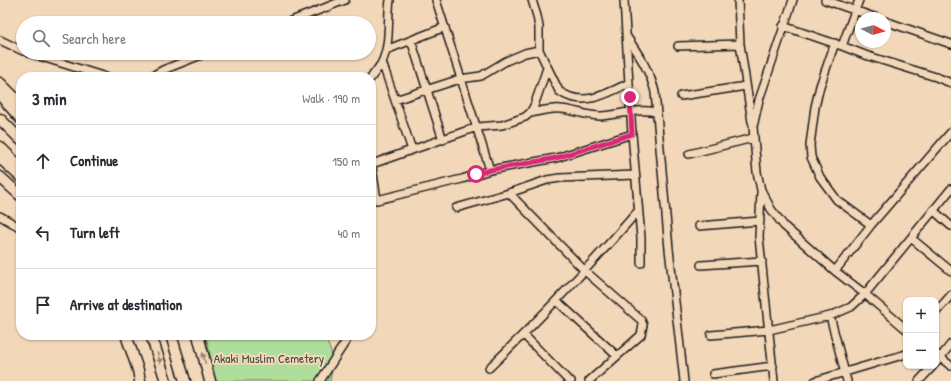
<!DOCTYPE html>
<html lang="en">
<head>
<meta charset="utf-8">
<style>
	body { margin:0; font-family:"Patrick Hand",sans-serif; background:#f7f7f7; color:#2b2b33 }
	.controls { position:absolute; right:12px; bottom:12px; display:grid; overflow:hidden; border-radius:8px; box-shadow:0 1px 3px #0004 }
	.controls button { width:36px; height:36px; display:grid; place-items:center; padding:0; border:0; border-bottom:1px solid #e1e1e2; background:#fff; color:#2b2b33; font:20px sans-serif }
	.compass { position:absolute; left:855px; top:12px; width:36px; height:36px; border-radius:50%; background:#fff; box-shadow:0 1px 3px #0004; rotate:96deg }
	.stop { position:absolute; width:12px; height:12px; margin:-9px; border:3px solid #db2777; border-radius:50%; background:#fff }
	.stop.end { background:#db2777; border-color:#fff; box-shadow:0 1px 4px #0008 }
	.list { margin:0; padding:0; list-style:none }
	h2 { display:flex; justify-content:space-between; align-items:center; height:52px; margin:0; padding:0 16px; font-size:17px }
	h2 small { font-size:13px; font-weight:400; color:#7c7c81 }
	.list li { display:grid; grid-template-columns:26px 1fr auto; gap:12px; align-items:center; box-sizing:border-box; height:72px; padding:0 16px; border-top:1px solid #e1e1e2 }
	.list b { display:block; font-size:15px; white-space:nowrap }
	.list em { font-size:13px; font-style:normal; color:#7c7c81 }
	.icon { flex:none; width:22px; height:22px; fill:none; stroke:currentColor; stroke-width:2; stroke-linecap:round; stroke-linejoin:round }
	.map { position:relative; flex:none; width:951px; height:381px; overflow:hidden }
	.search { position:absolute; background:#fff; box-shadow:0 1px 3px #0004; left:16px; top:16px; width:360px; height:44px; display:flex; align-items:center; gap:10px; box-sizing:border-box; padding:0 14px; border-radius:22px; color:#7c7c81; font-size:15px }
	.panel { position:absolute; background:#fff; box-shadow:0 1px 3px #0004; left:16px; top:72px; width:360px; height:268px; border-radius:16px }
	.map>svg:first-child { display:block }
	.green { fill:#afdd9c; stroke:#667c5c }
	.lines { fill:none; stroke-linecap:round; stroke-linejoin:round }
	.minor-casing { stroke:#1c1c1c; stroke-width:10 }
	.highway-casing { stroke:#1c1c1c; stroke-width:13 }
	.minor { stroke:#f3d7b9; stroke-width:7 }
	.highway { stroke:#f3d7b9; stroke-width:10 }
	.oneway { fill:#928372 }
	.route { stroke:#db2777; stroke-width:5 }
	.labels { text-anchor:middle; stroke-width:4; stroke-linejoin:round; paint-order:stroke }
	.park-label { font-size:13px; fill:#414c3c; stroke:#f3d7b9 }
</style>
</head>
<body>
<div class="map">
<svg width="951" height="381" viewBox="0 0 951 381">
	<rect width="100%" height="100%" fill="#f3d7b9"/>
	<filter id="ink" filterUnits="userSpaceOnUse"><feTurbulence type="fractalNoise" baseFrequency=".025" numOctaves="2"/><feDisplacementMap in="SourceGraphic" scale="8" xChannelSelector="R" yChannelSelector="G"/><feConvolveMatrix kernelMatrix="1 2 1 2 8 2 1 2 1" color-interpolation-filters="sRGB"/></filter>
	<g filter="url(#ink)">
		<!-- green -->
		<path class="green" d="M205 335H324L334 359 330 381H215L207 340Z"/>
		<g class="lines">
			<defs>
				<path id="minor" d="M436 0 490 170
					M532 0 537 16 539 27V50L559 91C582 108 607 94 629 83
					M738 0 740 44 752 122
					M793 0 759 100 753 127 757 172 761 190 771 209 784 226 835 271 865 294 906 329
					M825 0 877 18
					M885 21 951 44
					M286 23 345 0
					M783 26 842 46 865 55 936 77 951 83
					M627 37C639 55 650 71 655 92L669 249 684 381
					M0 40 23 51
					M411 40 443 140
					M835 43 820 86 815 107 810 145 811 157 820 177 837 200 871 225
					M678 46 740 44
					M842 46 859 0
					M386 50 445 27
					M29 53 106 77
					M382 62 412 150
					M150 77 163 70 206 53
					M371 78C374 73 379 68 382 62 391 43 387 20 390 0
					M681 96 746 86
					M395 100 460 79 481 76 506 61 525 53 539 50
					M530 113C541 111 551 108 561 109 574 110 587 116 601 116 620 115 635 108 656 112
					M632 134 641 238V263
					M689 154 753 138
					M371 161 377 200
					M372 164 477 127 502 125 525 117 530 113 534 106 547 68
					M761 192 759 237 774 381
					M509 193 585 271 641 320 643 325 641 335 589 381
					M371 199 377 200 462 179 490 170 556 158 632 134 624 0
					M456 208 509 193 547 180 560 178 635 175
					M933 210 951 226
					M0 216 21 228
					M699 226 760 221
					M911 238 951 271
					M701 265 762 261
					M835 271 871 225 951 132
					M557 301 617 356
					M936 312 951 295
					M830 316 847 381
					M524 335 568 380 571 381
					M711 335 769 330 830 316 851 307 865 294 951 189
					M936 354 951 366
					M936 363 951 344
					M489 368C541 318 590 266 638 211
					M713 374 773 366
					M320 381 346 341 348 335
					M815 381 906 354
					M919 381 933 366"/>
				<path id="highway" d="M0 83 21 104
					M0 95 21 119
					M0 119 21 140
					M0 147 21 168
					M0 158 21 177
					M0 177 21 196
					M126 335 138 370 140 381
					M151 335 166 381
					M171 335 185 381
					M198 335 210 381"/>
			</defs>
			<!-- minor casing -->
			<use href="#minor" class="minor-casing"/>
			<!-- highway casing -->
			<use href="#highway" class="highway-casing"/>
			<!-- minor -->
			<use href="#minor" class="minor"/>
			<!-- highway -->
			<use href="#highway" class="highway"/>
		</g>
		<!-- one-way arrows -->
		<defs><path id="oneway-solid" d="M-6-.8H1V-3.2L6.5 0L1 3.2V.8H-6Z"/></defs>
		<g class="oneway">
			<use href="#oneway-solid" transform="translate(159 358) rotate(72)"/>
			<use href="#oneway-solid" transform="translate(204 358) rotate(-104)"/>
		</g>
	</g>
	<g class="lines" filter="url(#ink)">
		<!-- route -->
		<path class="route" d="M476 174 490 170 556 158 632 134 630 97"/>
	</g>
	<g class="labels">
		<!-- park labels -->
		<g class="park-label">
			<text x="269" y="363">Akaki Muslim Cemetery</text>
		</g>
	</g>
</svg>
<div class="controls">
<button>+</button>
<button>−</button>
</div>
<svg class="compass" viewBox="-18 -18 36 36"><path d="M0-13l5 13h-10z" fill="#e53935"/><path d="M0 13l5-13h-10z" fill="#7c7c81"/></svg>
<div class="stop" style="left:476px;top:174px"></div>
<div class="stop end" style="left:630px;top:97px"></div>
<div class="search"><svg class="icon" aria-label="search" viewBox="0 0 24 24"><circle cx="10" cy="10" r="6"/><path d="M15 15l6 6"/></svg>Search here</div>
<section class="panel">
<h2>3 min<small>Walk · 190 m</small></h2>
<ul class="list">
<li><svg class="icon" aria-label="ahead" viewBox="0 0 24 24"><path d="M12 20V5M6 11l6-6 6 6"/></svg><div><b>Continue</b></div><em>150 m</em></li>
<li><svg class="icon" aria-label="left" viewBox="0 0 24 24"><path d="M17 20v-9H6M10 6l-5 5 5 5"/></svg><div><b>Turn left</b></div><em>40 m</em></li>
<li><svg class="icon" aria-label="arrive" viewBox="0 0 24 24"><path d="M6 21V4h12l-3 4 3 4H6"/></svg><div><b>Arrive at destination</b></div></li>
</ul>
</section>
</div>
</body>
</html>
